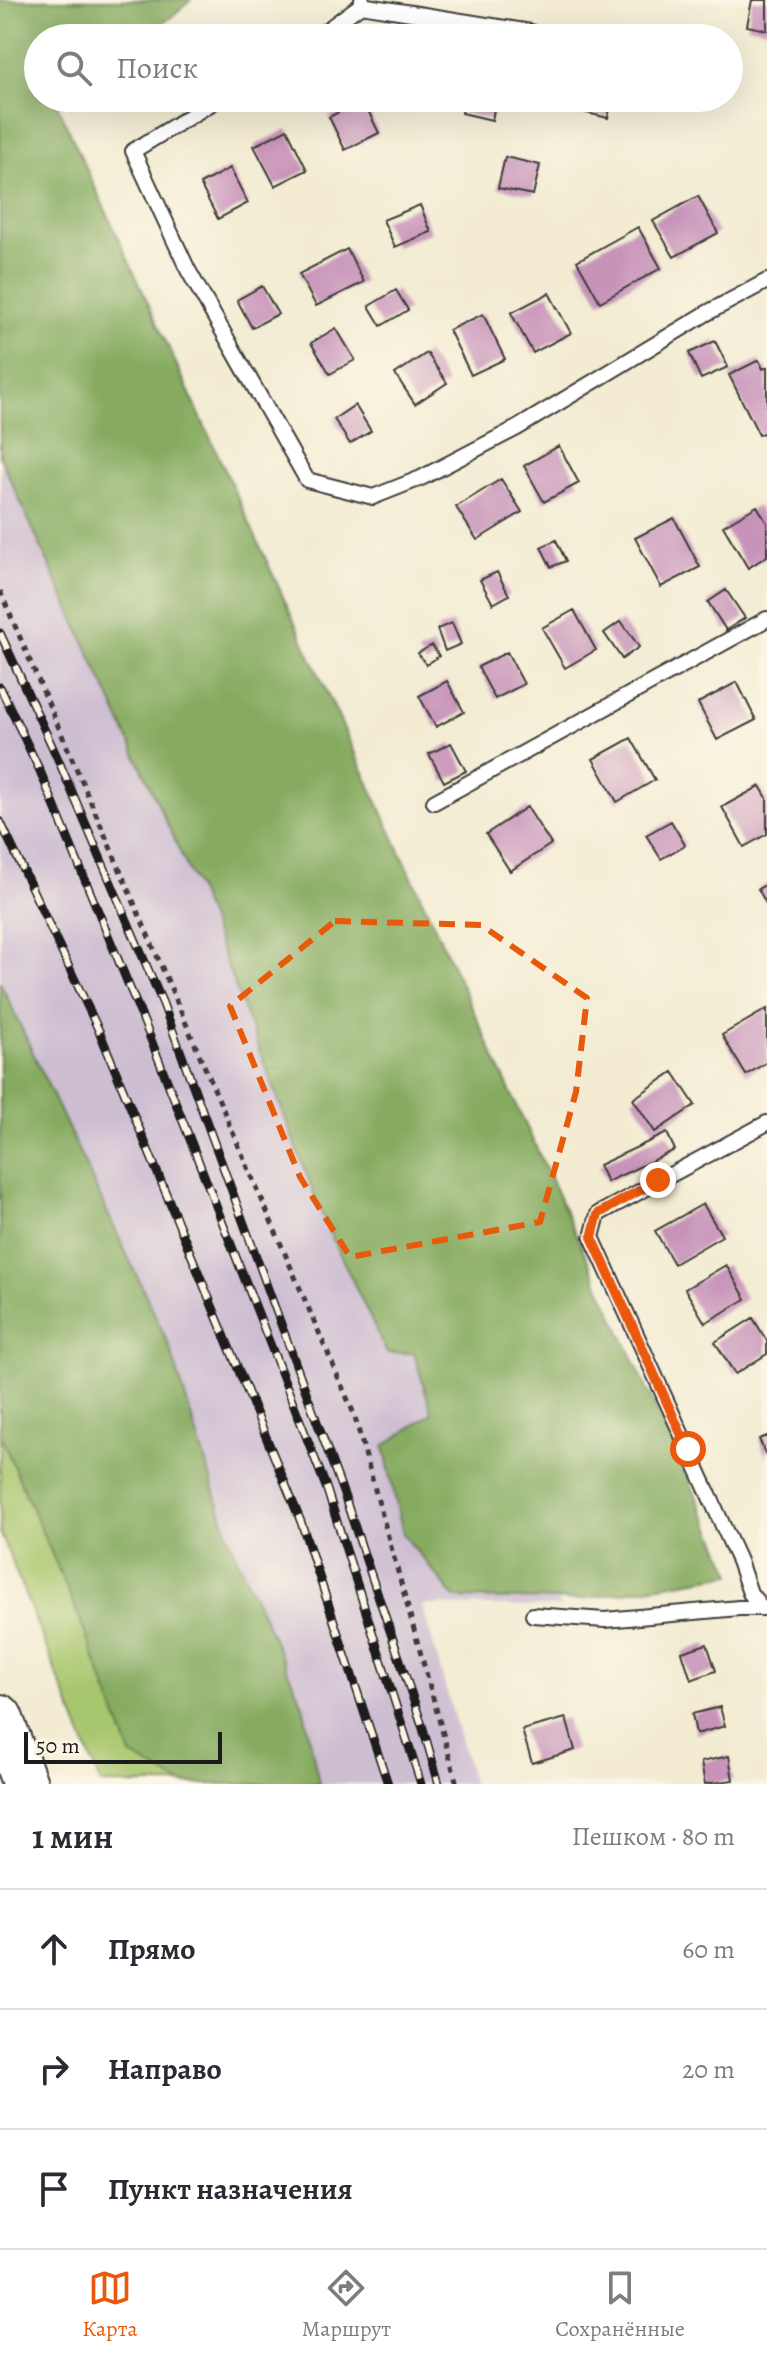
<!DOCTYPE html>
<html lang="ru">
<head>
<meta charset="utf-8">
<style>
	body { margin:0; font-family:Alegreya,serif; background:#f7f7f7; color:#2b2b33 }
	.scale { position:absolute; left:24px; bottom:20px; width:198px; box-sizing:border-box; padding-left:8px; border:4px solid #1c1c1c; border-top:0; font-size:22px; line-height:28px; white-space:nowrap; color:#1c1c1c; -webkit-text-stroke:6px #fcf5e5; paint-order:stroke }
	.stop { position:absolute; width:24px; height:24px; margin:-18px; border:6px solid #ea580c; border-radius:50%; background:#fff }
	.stop.end { background:#ea580c; border-color:#fff; box-shadow:0 2px 8px #0008 }
	.list { margin:0; padding:0; list-style:none }
	h2 { display:flex; justify-content:space-between; align-items:center; height:104px; margin:0; padding:0 32px; font-size:34px }
	h2 small { font-size:26px; font-weight:400; color:#7c7c81 }
	.list li { display:grid; grid-template-columns:52px 1fr auto; gap:24px; align-items:center; box-sizing:border-box; height:120px; padding:0 32px; border-top:2px solid #e1e1e2 }
	.list b { display:block; font-size:30px; white-space:nowrap }
	.list em { font-size:26px; font-style:normal; color:#7c7c81 }
	.icon { flex:none; width:44px; height:44px; fill:none; stroke:currentColor; stroke-width:2; stroke-linecap:round; stroke-linejoin:round }
	.map { position:relative; flex:none; width:767px; height:1784px; overflow:hidden }
	.search { position:absolute; background:#fff; box-shadow:0 8px 32px #0002; left:24px; right:24px; top:24px; height:88px; display:flex; align-items:center; gap:20px; box-sizing:border-box; padding:0 28px; border-radius:44px; color:#7c7c81; font-size:30px }
	.sheet { height:464px; background:#fff }
	nav { display:flex; justify-content:space-around; align-items:center; box-sizing:border-box; height:112px; border-top:2px solid #e1e1e2; background:#fff; font-size:22px; color:#7c7c81 }
	nav a { display:grid; justify-items:center; gap:4px }
	nav .on { color:#ea580c }
	.map>svg:first-child { display:block }
	.industrial { fill:#cdbed2 }
	.green { fill:#a8c66d; stroke:#627144; stroke-width:2 }
	.forest { fill:#86ab60; stroke:#51643e; stroke-width:2 }
	.building { fill:#c793b9 }
	.lines { fill:none; stroke-linecap:round; stroke-linejoin:round }
	.service-casing { stroke:#3c3b37; stroke-width:18 }
	.motorway-casing { stroke:#3c3b37; stroke-width:48 }
	.path { stroke:#3c3b37; stroke-width:5; stroke-dasharray:6 6; stroke-linecap:butt }
	.service { stroke:#fff; stroke-width:14 }
	.motorway { stroke:#fff; stroke-width:44 }
	.rail-casing { stroke:#1c1c1c; stroke-width:9 }
	.rail { stroke:#fcf5e5; stroke-width:6; stroke-dasharray:18; stroke-linecap:butt }
	.route { stroke:#ea580c; stroke-width:10 }
	.marked { fill:none; stroke:#e8590c; stroke-width:6; stroke-dasharray:16 10; stroke-linejoin:round }
</style>
</head>
<body>
<div class="map">
<svg width="767" height="1784" viewBox="0 0 767 1784">
	<rect width="100%" height="100%" fill="#fcf5e5"/>
	<filter id="ink" filterUnits="userSpaceOnUse"><feTurbulence type="fractalNoise" baseFrequency=".0125" numOctaves="2"/><feDisplacementMap in="SourceGraphic" scale="16" xChannelSelector="R" yChannelSelector="G"/><feConvolveMatrix kernelMatrix="1 2 1 2 8 2 1 2 1" color-interpolation-filters="sRGB"/></filter>
	<filter id="wash" filterUnits="userSpaceOnUse"><feTurbulence type="fractalNoise" baseFrequency=".006" numOctaves="4" result="noise"/><feDisplacementMap in="SourceGraphic" scale="32" xChannelSelector="R" yChannelSelector="G"/><feGaussianBlur stdDeviation="1.8" result="paint"/><feColorMatrix in="noise" values="0 0 0 0 0 0 0 0 0 0 0 0 0 0 0 0 0 1.4 0 .05"/><feComposite in="paint" operator="in"/></filter>
	<g filter="url(#wash)">
		<rect width="100%" height="100%" fill="#f3ecd3"/>
		<!-- industrial -->
		<path class="industrial" d="M0 330 189 703 561 1607 422 1605 473 1784H293L0 1029Z"/>
		<!-- green -->
		<path class="green" d="M0 1127 261 1784H101L0 1532Z"/>
		<!-- forest -->
		<path class="forest" d="M0 0H191L170 18 136 38H38V98H54L732 1574 576 1600 455 1598 403 1534 384 1446 432 1413 414 1353H387L326 1225 202 900 0 457Z
			M0 982 169 1345 232 1547 303 1705 319 1784H182L131 1755 78 1614 0 1435Z"/>
		<g id="blocks">
			<!-- building -->
			<path class="building" d="M752 0H767V30L747 26Z
				M465 98H496L492 120 462 113Z
				M569 98H612L608 118 566 108Z
				M363 100 379 133 345 150 329 117Z
				M287 129 307 170 275 186 254 146Z
				M505 157 540 165 533 195 498 188Z
				M230 168 248 203 218 219 200 184Z
				M698 196 718 233 674 257 653 221Z
				M420 205 431 232 395 247 383 220Z
				M638 227 661 268 600 302 577 261Z
				M347 249 364 282 316 306 299 274Z
				M262 286 278 314 252 328 237 300Z
				M396 290 408 310 381 326 369 306Z
				M549 293 571 333 533 353 511 313Z
				M483 314 505 359 471 375 449 330Z
				M336 328 355 360 330 374 311 343Z
				M715 341 728 367 701 379 689 353Z
				M427 353 447 383 415 404 395 374Z
				M759 360 763 369 767 367V431L759 435 729 375Z
				M355 405 371 431 350 444 334 419Z
				M559 446 579 483 544 502 524 466Z
				M501 479 522 512 477 540 456 507Z
				M757 506 767 523V556L748 568 723 526Z
				M674 518 700 567 661 587 635 538Z
				M556 540 566 561 551 567 541 547Z
				M497 572 509 595 493 604 480 580Z
				M726 590 745 618 726 630 708 602Z
				M574 610 596 650 565 668 542 628Z
				M621 621 639 647 622 659 604 633Z
				M452 623 461 644 445 651 437 629Z
				M432 645 439 656 426 665 418 653Z
				M507 652 524 684 495 699 478 667Z
				M447 681 464 712 436 727 419 696Z
				M737 682 756 720 717 740 698 703Z
				M631 738 655 780 617 802 593 759Z
				M451 743 466 771 444 782 429 754Z
				M760 786 767 798V834L744 847 722 807Z
				M527 807 551 844 510 871 486 834Z
				M671 821 685 845 661 859 646 835Z
				M767 884V905L758 889Z
				M767 1009V1062L746 1075 722 1035Z
				M673 1072 695 1105 655 1132 633 1099Z
				M667 1133 675 1150 607 1182 599 1165Z
				M703 1204 722 1236 674 1264 655 1231Z
				M726 1265 746 1299 705 1323 685 1289Z
				M753 1318 767 1341V1354L735 1374 715 1342Z
				M767 1436V1458L759 1439Z
				M707 1644 716 1671 691 1680 682 1652Z
				M720 1707 725 1726 696 1734 692 1714Z
				M566 1718 575 1750 532 1763 522 1730Z
				M729 1756 733 1780 705 1784 701 1762Z"/>
		</g>
	</g>
	<g filter="url(#ink)">
		<use href="#blocks" fill-opacity="0" stroke="#3c3b37" stroke-width="2"/>
		<g class="lines">
			<defs>
				<path id="service" d="M361 5 531 32
					M316 38 361 5 362 0
					M220 98 133 151 188 270 307 480 373 497 421 478 517 428 707 313 767 281
					M434 802 767 619
					M762 1608 750 1593 739 1561 592 1237 598 1214 767 1123
					M533 1615 605 1620 739 1608H767"/>
				<path id="motorway" d="M0 1717 25 1784"/>
			</defs>
			<!-- service casing -->
			<use href="#service" class="service-casing"/>
			<!-- motorway casing -->
			<use href="#motorway" class="motorway-casing"/>
			<!-- path -->
			<path class="path" d="M0 591 354 1414 457 1784"/>
			<!-- service -->
			<use href="#service" class="service"/>
			<!-- motorway -->
			<use href="#motorway" class="motorway"/>
			<defs>
				<path id="rail" d="M0 633 57 757 163 1004 344 1495 422 1725 439 1784
					M0 687 40 771 146 1027 326 1487 421 1784
					M0 821 100 1033 301 1522 388 1784"/>
			</defs>
			<!-- rail casing -->
			<use href="#rail" class="rail-casing"/>
			<!-- rail -->
			<use href="#rail" class="rail"/>
		</g>
	</g>
	<g class="lines" filter="url(#ink)">
		<!-- route -->
		<path class="route" d="M658 1180 598 1214 592 1237 688 1449"/>
	</g>
	<!-- marked area -->
	<path class="marked" d="M335 921 481 925 587 998 576 1092 540 1222 350 1257 300 1177 230 1006Z"/>
</svg>
<div class="scale">50 m</div>
<div class="stop" style="left:688px;top:1449px"></div>
<div class="stop end" style="left:658px;top:1180px"></div>
<div class="search"><svg class="icon" aria-label="search" viewBox="0 0 24 24"><circle cx="10" cy="10" r="6"/><path d="M15 15l6 6"/></svg>Поиск</div>
</div>
<section class="sheet">
<h2>1 мин<small>Пешком · 80 m</small></h2>
<ul class="list">
<li><svg class="icon" aria-label="ahead" viewBox="0 0 24 24"><path d="M12 20V5M6 11l6-6 6 6"/></svg><div><b>Прямо</b></div><em>60 m</em></li>
<li><svg class="icon" aria-label="right" viewBox="0 0 24 24"><path d="M7 20v-9h11M14 6l5 5-5 5"/></svg><div><b>Направо</b></div><em>20 m</em></li>
<li><svg class="icon" aria-label="arrive" viewBox="0 0 24 24"><path d="M6 21V4h12l-3 4 3 4H6"/></svg><div><b>Пункт назначения</b></div></li>
</ul>
</section>
<nav>
<a class="on"><svg class="icon" aria-label="map" viewBox="0 0 24 24"><path d="M3 6l6-2 6 2 6-2v14l-6 2-6-2-6 2zM9 4v14M15 6v14"/></svg>Карта</a>
<a><svg class="icon" aria-label="directions" viewBox="0 0 24 24"><path d="M12 3l9 9-9 9-9-9zM9 14v-3h6M13 9l2 2-2 2"/></svg>Маршрут</a>
<a><svg class="icon" aria-label="saved" viewBox="0 0 24 24"><path d="M7 4h10v16l-5-4-5 4z"/></svg>Сохранённые</a>
</nav>
</body>
</html>
